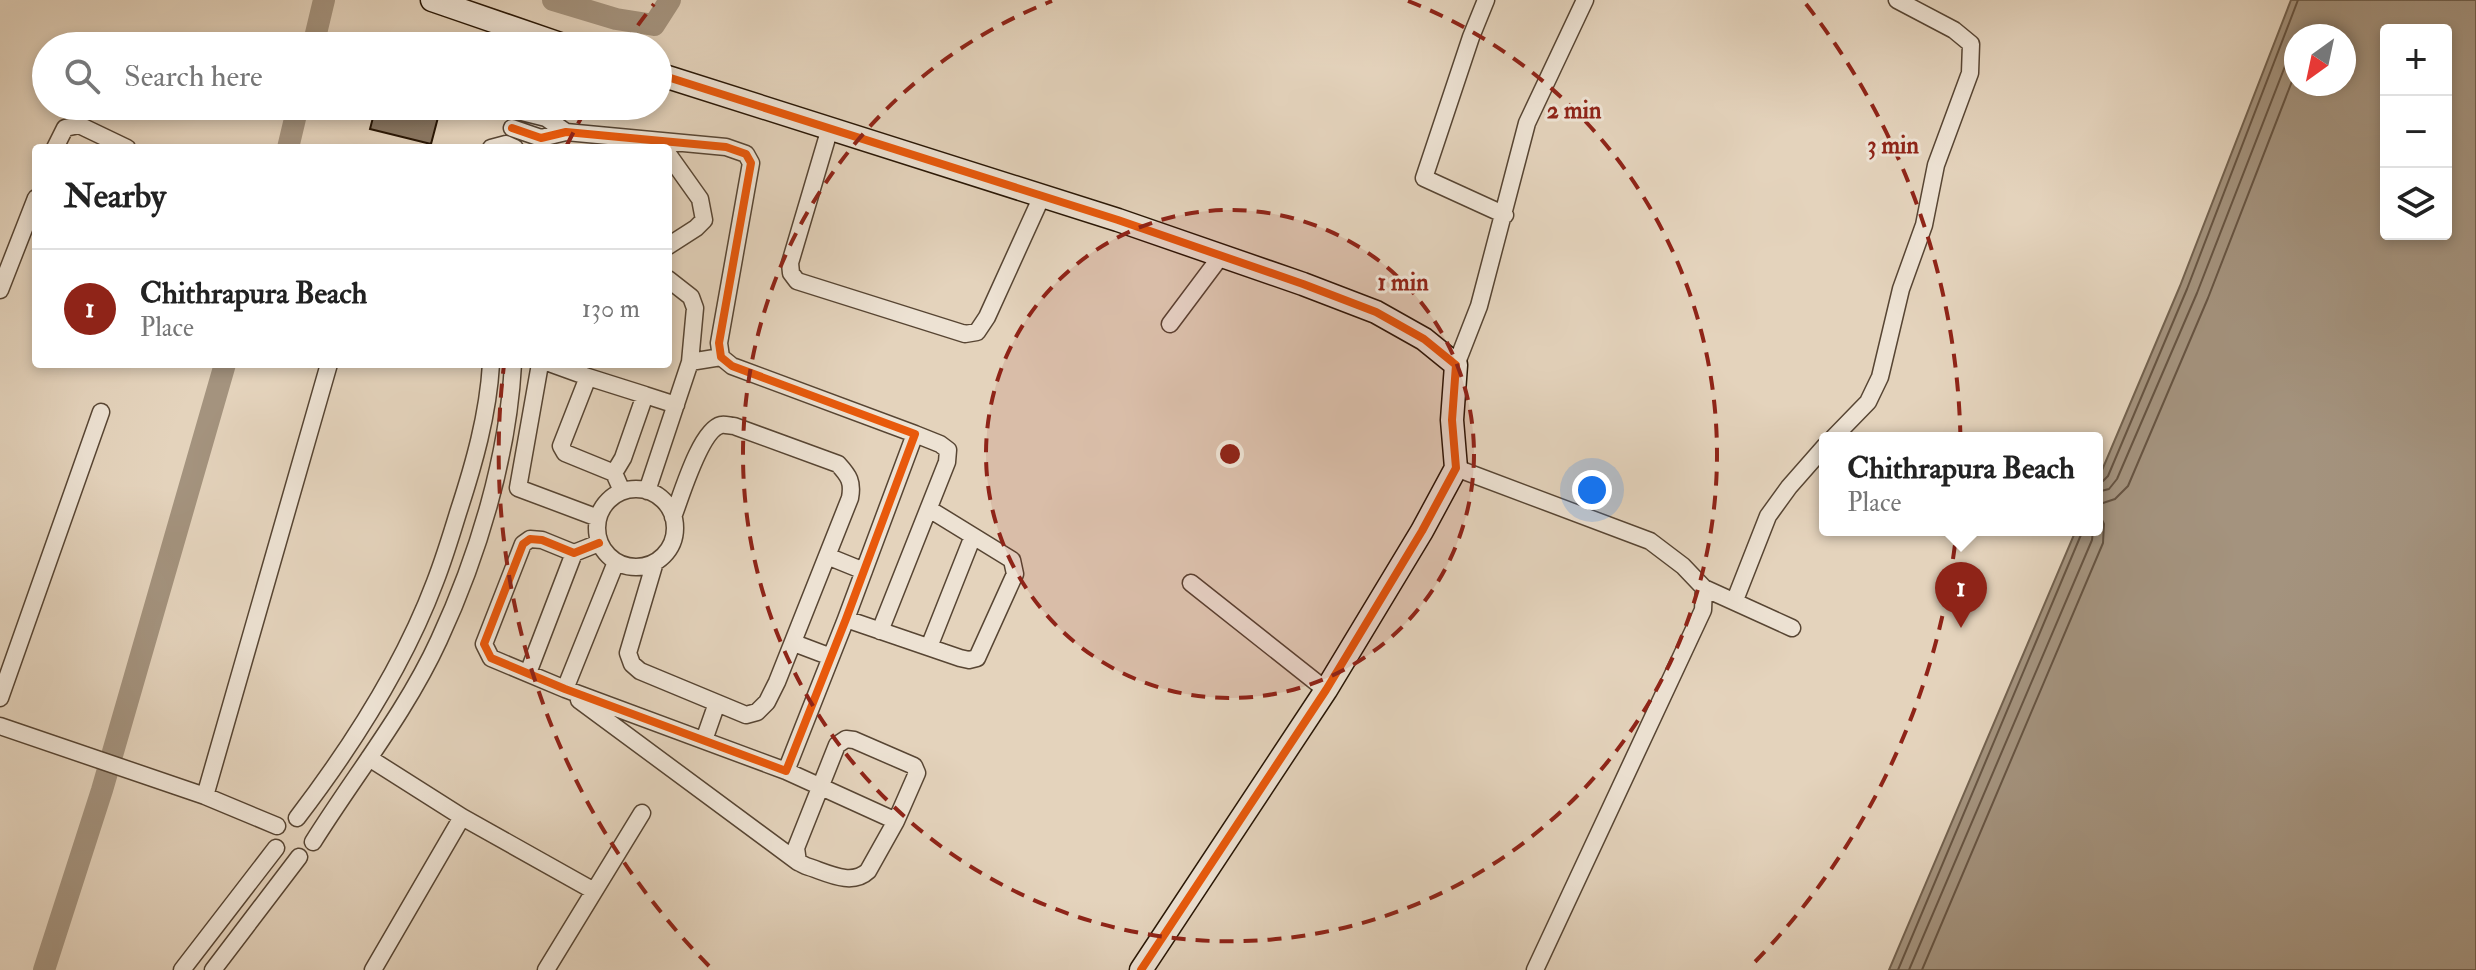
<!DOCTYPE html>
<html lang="en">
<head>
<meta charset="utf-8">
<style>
	body { margin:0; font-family:"IM FELL Double Pica",serif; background:#f2f2f2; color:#222 }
	.controls { position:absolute; right:24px; top:24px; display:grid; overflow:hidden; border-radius:8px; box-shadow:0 4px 12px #0003 }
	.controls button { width:72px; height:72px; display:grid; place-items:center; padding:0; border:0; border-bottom:2px solid #e0e0e0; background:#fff; color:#222; font:40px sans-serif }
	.compass { position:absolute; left:2284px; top:24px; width:72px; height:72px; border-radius:50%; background:#fff; box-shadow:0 4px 12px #0003; rotate:213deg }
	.you { position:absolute; left:1592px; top:490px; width:28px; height:28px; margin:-20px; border:6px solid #fff; border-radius:50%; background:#1a73e8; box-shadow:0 0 0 12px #1a73e833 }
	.badge { display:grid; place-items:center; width:52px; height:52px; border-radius:50%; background:#8f2418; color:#fff; font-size:26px; font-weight:700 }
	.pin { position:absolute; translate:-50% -66px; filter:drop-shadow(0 2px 4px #0008) }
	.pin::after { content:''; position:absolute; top:42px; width:28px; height:24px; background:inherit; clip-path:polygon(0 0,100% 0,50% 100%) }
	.popup { position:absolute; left:1819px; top:432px; width:284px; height:104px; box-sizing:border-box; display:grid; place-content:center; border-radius:8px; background:#fff; filter:drop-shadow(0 2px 6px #0005); font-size:26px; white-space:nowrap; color:#767676 }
	.popup b { font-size:30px; color:#222 }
	.popup::after { content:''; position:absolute; left:50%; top:100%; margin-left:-16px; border:16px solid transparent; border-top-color:#fff }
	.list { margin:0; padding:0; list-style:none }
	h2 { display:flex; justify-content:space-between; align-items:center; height:104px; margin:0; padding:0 32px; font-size:34px }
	h2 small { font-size:26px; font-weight:400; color:#767676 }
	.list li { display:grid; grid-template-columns:52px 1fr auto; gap:24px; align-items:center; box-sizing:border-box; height:120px; padding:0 32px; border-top:2px solid #e0e0e0 }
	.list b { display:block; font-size:30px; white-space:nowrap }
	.list p { margin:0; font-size:26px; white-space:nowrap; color:#767676 }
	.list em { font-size:26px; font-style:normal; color:#767676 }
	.icon { flex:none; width:44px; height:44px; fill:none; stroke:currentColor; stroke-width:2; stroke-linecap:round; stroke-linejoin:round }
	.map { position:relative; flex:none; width:2476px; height:970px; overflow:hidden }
	.search { position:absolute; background:#fff; box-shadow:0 4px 12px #0003; left:32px; top:32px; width:640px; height:88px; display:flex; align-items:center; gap:20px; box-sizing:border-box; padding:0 28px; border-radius:44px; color:#767676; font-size:30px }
	.panel { position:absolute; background:#fff; box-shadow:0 4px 12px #0003; left:32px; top:144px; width:640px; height:224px; border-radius:8px }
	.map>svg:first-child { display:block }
	.water { fill:#a4937e; stroke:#72614e; stroke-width:2; fill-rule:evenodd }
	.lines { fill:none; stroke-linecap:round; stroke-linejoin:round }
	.shore { stroke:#665442; stroke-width:2 }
	.canal { stroke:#a4937e; stroke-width:22 }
	.building { fill:#8a7864; stroke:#281605; stroke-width:2 }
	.street-casing { stroke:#574533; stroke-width:19 }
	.secondary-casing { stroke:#281605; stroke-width:25 }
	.street { stroke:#ede2d3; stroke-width:16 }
	.secondary { stroke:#ede2d3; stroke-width:22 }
	.cycleway-casing { stroke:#ede2d3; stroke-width:13 }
	.cycleway { stroke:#e8590c; stroke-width:8 }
	.ring { fill:none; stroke:#8f2418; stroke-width:4; stroke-dasharray:14 10 }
	.centre { fill:#8f2418; stroke:#ede2d3; stroke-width:4 }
	.ring-label { font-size:24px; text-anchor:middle; font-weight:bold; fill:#8f2418; stroke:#ede2d3; stroke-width:6; stroke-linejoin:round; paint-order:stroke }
</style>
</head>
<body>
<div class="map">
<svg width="2476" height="970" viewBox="0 0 2476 970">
	<rect width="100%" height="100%" fill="#e4d3bc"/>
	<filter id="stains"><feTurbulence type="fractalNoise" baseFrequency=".0025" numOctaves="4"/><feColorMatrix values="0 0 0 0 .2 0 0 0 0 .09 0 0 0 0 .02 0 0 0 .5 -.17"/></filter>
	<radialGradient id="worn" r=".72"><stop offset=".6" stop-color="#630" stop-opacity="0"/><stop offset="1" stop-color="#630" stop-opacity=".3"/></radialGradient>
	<!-- water -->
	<path class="water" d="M2291 0H2476V970H1889L2076 530H2097V482L2180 286ZM2386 30H2446V234H2386ZM2296 36H2344V84H2296Z"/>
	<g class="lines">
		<!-- shore -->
		<path class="shore" d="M2097 481H2103L2108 476 2187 289 2298 0
			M2097 492 2109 489 2117 479 2197 293 2296 38
			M2097 505 2115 499 2128 486 2208 298 2296 71
			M1898 970 2083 530
			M1909 970 2092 540 2093 530
			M1922 970 2103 543 2104 524 2097 510"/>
		<!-- canal -->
		<path class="canal" d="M553 0 616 19 654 25 670 0
			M313 46 324 0
			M288 148 298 106
			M44 970 102 790 225 364"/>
	</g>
	<!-- building -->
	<path class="building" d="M376 106H441L431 144 370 129Z"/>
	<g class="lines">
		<defs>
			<path id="street" d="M1486 0 1471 37 1424 178 1505 215
				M518 111 546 118 566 132
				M512 128 541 138 566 132 726 147 746 154 751 163 719 343 721 357 732 366 915 434 846 619 786 771 565 689 491 658 484 644 523 544 530 539 542 540 574 553 599 543
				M830 128 790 263 791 273 797 281 965 334 977 332 987 317 1042 196
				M55 148 65 128 79 125 127 148
				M491 148 506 144 515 148
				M668 154 700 199 704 220 696 228 668 246
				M668 279 691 297 695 308 690 362
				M0 290 36 198
				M1170 324 1221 256
				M540 364 518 488 598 518
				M552 364 588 377
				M1456 365 1479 306 1527 123 1585 0
				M645 395 676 405
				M1833 438 1868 402 1880 377 1901 289 1924 225 1936 165 1970 73 1971 44 1954 30 1897 0
				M1456 468 1650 541 1683 566 1704 588 1792 628
				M614 473 623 458 645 395 588 377 561 446 565 453 614 473 622 491
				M597 528a39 39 0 1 1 78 0a39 39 0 1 1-78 0Z
				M647 491 690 362 721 357
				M827 556 864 571
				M655 562 628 653 632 664 640 671 746 715 757 712 767 702 777 682 850 498C853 482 849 476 838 464L734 426C730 426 725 424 721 425 700 430 681 497 673 517
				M1191 583 1326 690
				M1735 600 1768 516 1789 487 1825 446
				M846 619 960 658 969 660 977 658 1015 574 1012 560 929 509
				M880 631 947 462 948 450 940 444 915 434
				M794 643 831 657
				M929 647 973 536
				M528 673 574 553
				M565 689 616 562
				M0 698 101 412
				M579 700 798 862
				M0 726 205 796 277 826
				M704 740 717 703
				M369 758 462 817 594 891
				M786 771 896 821 917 773 914 766 854 740 846 739 837 745 796 848 798 862 806 866C826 872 851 887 868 871L896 821
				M205 796 329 364
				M297 818C352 746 403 667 435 582 444 559 451 536 458 513 474 464 488 415 491 364
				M313 842C355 775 406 712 439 640 478 556 508 457 513 364
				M182 970 276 848
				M213 970 299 857
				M373 970 462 817
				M546 970 642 813
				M1535 970 1703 610 1704 588"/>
			<path id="secondary" d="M432 0 566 46
				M658 74 1118 220 1303 284 1376 312 1424 339 1456 365 1452 420 1456 468 1422 531 1326 690 1141 970"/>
		</defs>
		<!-- street casing -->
		<use href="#street" class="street-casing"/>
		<!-- secondary casing -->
		<use href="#secondary" class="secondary-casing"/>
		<!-- street -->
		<use href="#street" class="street"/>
		<!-- secondary -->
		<use href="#secondary" class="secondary"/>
		<defs>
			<path id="cycleway" d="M658 74 1118 220 1303 284 1376 312 1424 339 1456 365 1452 420 1456 468 1422 531 1326 690 1141 970
				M512 128 541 138 566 132 726 147 746 154 751 163 719 343 721 357 732 366 915 434 846 619 786 771 565 689 491 658 484 644 523 544 530 539 542 540 574 553 599 543"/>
		</defs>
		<!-- cycleway casing -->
		<use href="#cycleway" class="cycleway-casing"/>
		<!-- cycleway -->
		<use href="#cycleway" class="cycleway"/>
	</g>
	<!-- distance rings -->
	<circle cx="1230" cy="454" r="244" fill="#8f2418" fill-opacity=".12"/>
	<g class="ring">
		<circle cx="1230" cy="454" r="244"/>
		<path d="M1408 1A487 487 0 1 1 1052 1"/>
		<path d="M709 966A731 731 0 0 1 504 365M567 145A731 731 0 0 1 585 111M624 45A731 731 0 0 1 654 4M1806 4A731 731 0 0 1 1751 966"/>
	</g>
	<circle cx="1230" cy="454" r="12" class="centre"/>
	<g class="ring-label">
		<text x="1574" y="118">2 min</text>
		<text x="1893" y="153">3 min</text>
		<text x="1403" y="290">1 min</text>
	</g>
	<rect width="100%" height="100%" filter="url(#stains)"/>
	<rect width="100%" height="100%" fill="url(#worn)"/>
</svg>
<div class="controls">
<button>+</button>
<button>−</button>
<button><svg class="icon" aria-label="layers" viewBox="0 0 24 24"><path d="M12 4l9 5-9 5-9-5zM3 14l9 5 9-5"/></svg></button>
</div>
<svg class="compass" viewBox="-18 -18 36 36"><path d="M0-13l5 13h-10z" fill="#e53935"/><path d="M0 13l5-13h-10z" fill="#767676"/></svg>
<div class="you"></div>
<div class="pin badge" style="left:1961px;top:628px">1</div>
<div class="popup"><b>Chithrapura Beach</b>Place</div>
<div class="search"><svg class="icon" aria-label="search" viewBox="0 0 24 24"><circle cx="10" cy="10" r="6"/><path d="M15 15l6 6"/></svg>Search here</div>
<section class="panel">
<h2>Nearby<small></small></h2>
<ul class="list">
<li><span class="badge">1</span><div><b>Chithrapura Beach</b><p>Place</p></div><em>130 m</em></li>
</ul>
</section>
</div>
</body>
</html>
